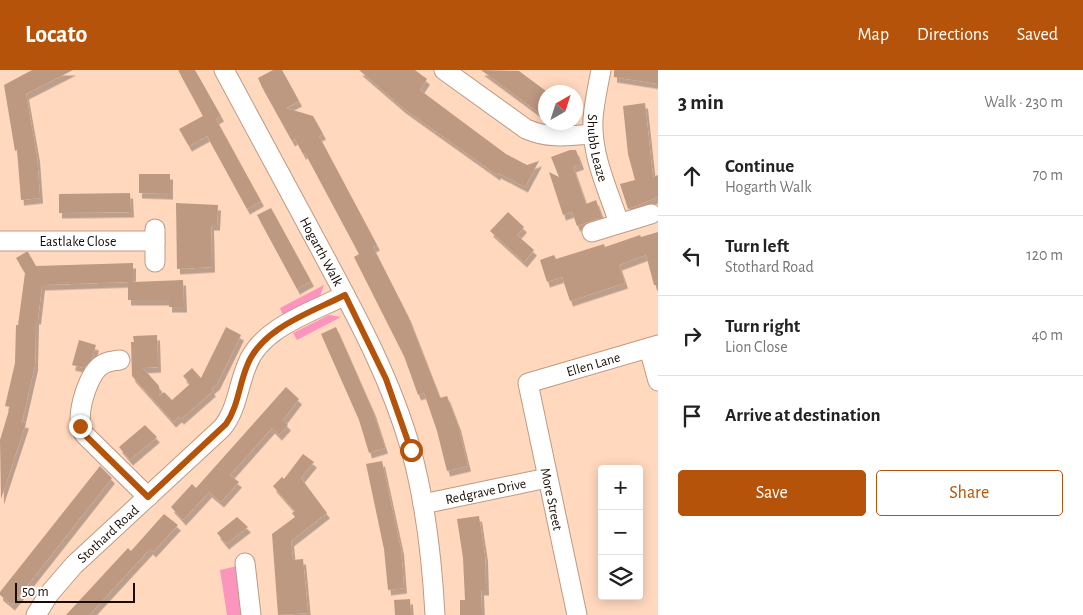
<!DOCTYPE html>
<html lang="en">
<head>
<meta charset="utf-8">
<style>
	body { margin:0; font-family:"Alegreya Sans",sans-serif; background:#f6f6f6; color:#222 }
	.controls { position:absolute; right:15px; bottom:15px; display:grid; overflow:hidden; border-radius:5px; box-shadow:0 2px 12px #0003 }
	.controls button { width:45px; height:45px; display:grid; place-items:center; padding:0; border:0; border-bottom:1px solid #e0e0e0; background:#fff; color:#222; font:25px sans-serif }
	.compass { position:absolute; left:538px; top:15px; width:45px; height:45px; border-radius:50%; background:#fff; box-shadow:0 2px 12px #0003; rotate:39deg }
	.scale { position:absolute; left:15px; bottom:12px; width:120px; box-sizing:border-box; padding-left:5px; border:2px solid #180c04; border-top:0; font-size:14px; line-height:18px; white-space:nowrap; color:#180c04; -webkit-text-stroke:4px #fff; paint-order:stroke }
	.stop { position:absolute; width:15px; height:15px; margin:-11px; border:4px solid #b45309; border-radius:50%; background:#fff }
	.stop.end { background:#b45309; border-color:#fff; box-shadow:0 1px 5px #0008 }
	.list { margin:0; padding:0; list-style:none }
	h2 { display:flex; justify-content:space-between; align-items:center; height:65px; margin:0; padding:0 20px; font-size:21px }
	h2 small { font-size:16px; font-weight:400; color:#767676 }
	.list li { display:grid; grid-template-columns:32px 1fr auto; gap:15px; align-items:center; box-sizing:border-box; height:80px; padding:0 20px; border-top:1px solid #e0e0e0 }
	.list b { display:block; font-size:19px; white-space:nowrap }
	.list p { margin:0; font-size:16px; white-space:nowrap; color:#767676 }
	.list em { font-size:16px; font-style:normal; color:#767676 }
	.actions { display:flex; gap:10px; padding:15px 20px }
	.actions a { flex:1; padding:11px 0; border:1px solid #b45309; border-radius:5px; text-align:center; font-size:18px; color:#b45309 }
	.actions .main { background:#b45309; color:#fff }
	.icon { flex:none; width:28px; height:28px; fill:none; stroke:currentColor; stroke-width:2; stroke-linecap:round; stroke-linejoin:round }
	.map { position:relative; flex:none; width:658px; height:545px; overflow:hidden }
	header { display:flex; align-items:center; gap:30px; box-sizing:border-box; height:70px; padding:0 25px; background:#b45309; color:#fff }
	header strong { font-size:24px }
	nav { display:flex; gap:28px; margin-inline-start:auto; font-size:18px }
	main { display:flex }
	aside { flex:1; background:#fff }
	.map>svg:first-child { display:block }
	.green { fill:#fb95bd }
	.building { fill:#be9981; filter:url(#shadow) }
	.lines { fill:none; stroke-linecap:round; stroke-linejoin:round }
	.minor-casing { stroke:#bf9a82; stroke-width:21 }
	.minor { stroke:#fff; stroke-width:19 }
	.route { stroke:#b45309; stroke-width:6 }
	.labels { text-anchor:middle; stroke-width:4; stroke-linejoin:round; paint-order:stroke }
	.street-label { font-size:14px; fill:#180c04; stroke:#fff }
</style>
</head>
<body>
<header>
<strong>Locato</strong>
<nav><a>Map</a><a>Directions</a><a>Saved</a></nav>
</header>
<main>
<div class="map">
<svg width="658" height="545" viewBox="0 0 658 545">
	<defs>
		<filter id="shadow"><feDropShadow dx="3" dy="5.5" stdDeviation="0" flood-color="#0004"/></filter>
	</defs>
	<rect width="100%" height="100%" fill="#ffd8be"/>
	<!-- green -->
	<path class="green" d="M324 215 320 226 283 245 280 238Z
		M329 245 341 247 297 270 293 263Z
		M237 496 243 545H227L220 500Z"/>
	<!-- building -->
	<path class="building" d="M32 0H73L26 24 37 86 40 128 21 130 17 80 15 81 4 15Z
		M178 0H195L221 46 216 49 261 131 247 139 207 66 189 76 179 59 203 46Z
		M273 0H282L299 31 286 38 313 46 323 64 319 66 377 175 373 177 408 246 440 328 447 326 458 355 468 396 447 401 437 361 424 323 418 325 404 286 354 187 359 184 305 83 303 84 295 69 292 71 262 17 258 8Z
		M359 0H415L427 9 420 20 479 64 506 84 527 95 539 91 525 117 498 103 497 105 403 38Z
		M481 0 519 1 546 21V48Z
		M614 0H658V14L614 7Z
		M645 33 653 107 658 105V127L628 139 620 114 635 110 628 84 623 36Z
		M570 80H576L581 94 573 97 586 134 596 130 602 147 577 156 572 142 563 145 549 102 559 107 551 87Z
		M139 104H170V124L139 123Z
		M130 123 131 142 59 143V124Z
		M176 133 218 135 217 155H211L212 197 177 199Z
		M271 138 311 211 297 219 257 145Z
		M508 142 524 157 517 165 534 180 524 192 490 161Z
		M658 162V215H654L646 185 619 195 625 213 570 231 562 207 547 212 540 190 554 185 556 189 604 174 605 177 640 165 641 167Z
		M26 182H28L36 196 133 193V212L183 210 184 237H169V230H128V212L42 215 38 249H36L35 295 22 352 26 353 1 429 0 370 10 337 5 336 15 293 16 255H18L25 203 16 188Z
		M226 257 241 265 217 314 211 319 213 321 181 349 179 347 173 352 132 306 131 272H134L133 266 157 265 158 297 143 298 159 316V326L164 322 172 330 190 314 183 306 192 298 201 308Z
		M336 257 373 341 385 378 369 383 359 350 321 264Z
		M79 270 96 275 92 289 84 298 72 295Z
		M286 317 299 329 283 350 288 355 279 365 272 358 230 405 239 412 221 432 209 422 183 450 171 437 192 414 196 418Z
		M145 355 157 367 130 390 119 377Z
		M303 384 314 392 301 408 327 443 291 471 293 490 303 489 308 543 278 545 272 464 295 447 292 443 295 441 273 416 282 407 284 409Z
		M382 391 401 479 404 518 388 520 384 479 366 394Z
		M100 396 112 408 12 535 0 525V522Z
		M164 444 178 455 153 482 150 479 89 545H66L128 478 131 481Z
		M479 446 485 486 486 520H481L482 545H460V530H465L463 488 457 449Z
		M237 447 248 457 226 474 217 463Z
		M410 529 411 545H395L394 530Z"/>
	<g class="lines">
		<defs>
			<g id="minor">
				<path id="s1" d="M224 0C256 60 289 120 321 180 356 245 391 309 411 380 426 434 432 489 435 545"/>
				<path d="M444 0 526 59C549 69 568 66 593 64"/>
				<path id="s2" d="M601 0C598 16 594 33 593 49 591 85 608 120 619 153"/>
				<path d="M592 162 651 144"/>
				<path id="s3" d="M0 171H155"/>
				<path d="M155 192V159"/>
				<path d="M649 278 658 311"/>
				<path d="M120 290C111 291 104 292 98 298 86 310 73 352 85 365L148 427"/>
				<path id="s4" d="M423 434 547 408"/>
				<path d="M245 493 251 545"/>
				<path id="s5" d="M36 545 49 524 74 495 222 358C237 340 238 316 247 295 261 257 313 242 345 225"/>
				<path id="s6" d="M577 545 528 313 658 275"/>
			</g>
		</defs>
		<!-- minor casing -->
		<use href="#minor" class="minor-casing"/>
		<!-- minor -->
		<use href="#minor" class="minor"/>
	</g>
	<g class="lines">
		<!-- route -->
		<path class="route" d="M80 356 85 365 148 427 226 354C238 337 239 315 247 296 261 258 312 242 345 225L386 309 411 380"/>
	</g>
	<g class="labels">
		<!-- street labels -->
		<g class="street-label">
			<text dy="5" stroke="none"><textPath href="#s2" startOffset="79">Shubb Leaze</textPath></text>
			<text dy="5" stroke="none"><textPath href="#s3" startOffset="78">Eastlake Close</textPath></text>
			<text dy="5" stroke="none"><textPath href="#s1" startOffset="206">Hogarth Walk</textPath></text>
			<text dy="5" stroke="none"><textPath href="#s6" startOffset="305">Ellen Lane</textPath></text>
			<text dy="5" stroke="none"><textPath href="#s4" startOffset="64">Redgrave Drive</textPath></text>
			<text transform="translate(552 429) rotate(78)" y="5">More Street</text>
			<text dy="5" stroke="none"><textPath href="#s5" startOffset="109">Stothard Road</textPath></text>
		</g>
	</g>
</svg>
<div class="controls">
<button>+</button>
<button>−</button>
<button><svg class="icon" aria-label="layers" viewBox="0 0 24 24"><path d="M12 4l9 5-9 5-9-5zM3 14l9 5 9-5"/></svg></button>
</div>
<svg class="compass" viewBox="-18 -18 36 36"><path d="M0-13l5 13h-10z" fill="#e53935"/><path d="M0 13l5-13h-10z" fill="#767676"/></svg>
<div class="scale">50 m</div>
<div class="stop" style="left:411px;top:380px"></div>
<div class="stop end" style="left:80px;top:356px"></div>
</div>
<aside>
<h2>3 min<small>Walk · 230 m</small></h2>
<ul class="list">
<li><svg class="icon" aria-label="ahead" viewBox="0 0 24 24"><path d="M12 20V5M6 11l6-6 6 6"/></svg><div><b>Continue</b><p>Hogarth Walk</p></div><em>70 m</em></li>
<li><svg class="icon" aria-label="left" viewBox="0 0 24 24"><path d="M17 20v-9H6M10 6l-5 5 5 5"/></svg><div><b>Turn left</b><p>Stothard Road</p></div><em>120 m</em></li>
<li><svg class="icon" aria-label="right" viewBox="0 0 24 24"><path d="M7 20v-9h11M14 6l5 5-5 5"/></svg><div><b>Turn right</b><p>Lion Close</p></div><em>40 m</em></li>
<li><svg class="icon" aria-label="arrive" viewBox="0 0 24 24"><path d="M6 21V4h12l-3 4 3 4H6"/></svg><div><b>Arrive at destination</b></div></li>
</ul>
<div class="actions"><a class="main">Save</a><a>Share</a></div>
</aside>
</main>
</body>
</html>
